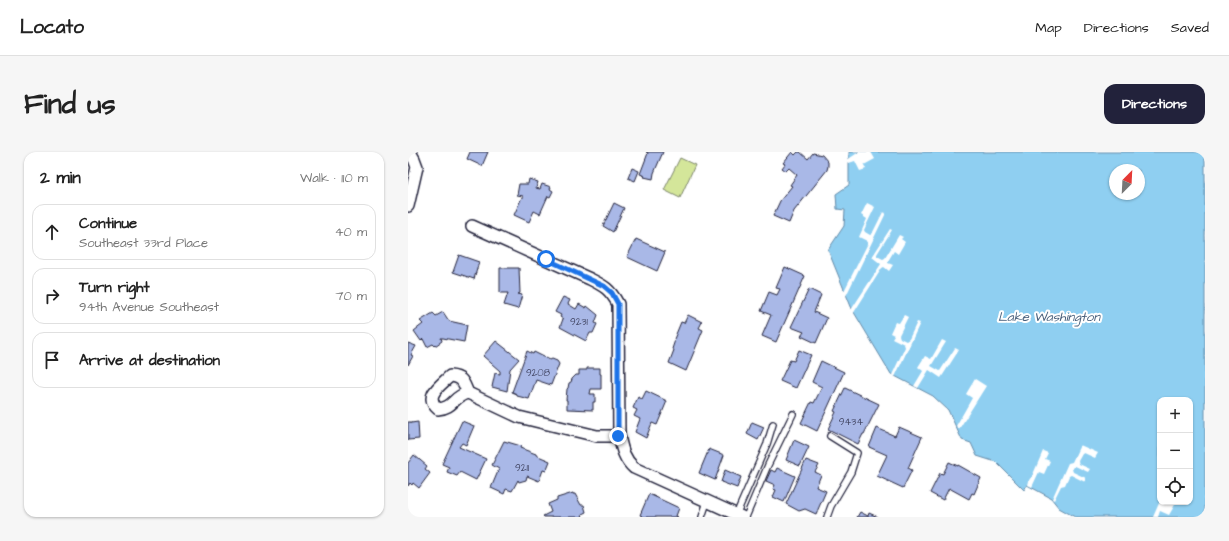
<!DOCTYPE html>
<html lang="en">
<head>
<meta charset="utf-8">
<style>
	body { margin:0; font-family:"Architects Daughter",sans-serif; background:#f6f6f6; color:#222 }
	.controls { position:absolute; right:12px; bottom:12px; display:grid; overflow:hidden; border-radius:8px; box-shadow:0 1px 3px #0004 }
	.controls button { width:36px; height:36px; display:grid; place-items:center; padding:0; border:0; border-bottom:1px solid #e0e0e0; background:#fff; color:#222; font:20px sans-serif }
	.compass { position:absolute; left:701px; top:12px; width:36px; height:36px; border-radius:50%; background:#fff; box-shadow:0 1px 3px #0004; rotate:24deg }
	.stop { position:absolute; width:12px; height:12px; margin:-9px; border:3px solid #1a73e8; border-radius:50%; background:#fff }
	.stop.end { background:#1a73e8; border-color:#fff; box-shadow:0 1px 4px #0008 }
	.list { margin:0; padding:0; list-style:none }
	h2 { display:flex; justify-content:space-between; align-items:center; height:52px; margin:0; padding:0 16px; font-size:17px }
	h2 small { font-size:13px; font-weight:400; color:#767676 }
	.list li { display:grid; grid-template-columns:26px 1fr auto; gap:12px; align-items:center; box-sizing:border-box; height:56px; margin:0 8px 8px; padding:0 8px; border:1px solid #e0e0e0; border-radius:12px }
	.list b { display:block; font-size:15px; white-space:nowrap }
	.list p { margin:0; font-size:13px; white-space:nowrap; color:#767676 }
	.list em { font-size:13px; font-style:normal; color:#767676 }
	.icon { flex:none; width:22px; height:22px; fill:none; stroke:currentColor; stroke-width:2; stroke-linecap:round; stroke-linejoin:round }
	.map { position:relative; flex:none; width:797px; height:365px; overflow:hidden; border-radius:12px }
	header { display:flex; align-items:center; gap:24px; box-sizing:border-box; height:56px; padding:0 20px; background:#fff; border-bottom:1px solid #e0e0e0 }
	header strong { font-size:19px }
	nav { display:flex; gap:22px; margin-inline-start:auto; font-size:14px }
	.intro { display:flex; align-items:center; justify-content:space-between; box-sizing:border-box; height:96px; padding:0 24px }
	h1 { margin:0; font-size:28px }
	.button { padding:10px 18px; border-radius:12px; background:#22223b; color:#fff; font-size:14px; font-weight:700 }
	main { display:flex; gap:24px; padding:0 24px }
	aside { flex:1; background:#fff; border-radius:12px; box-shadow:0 1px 3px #0004 }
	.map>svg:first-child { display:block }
	.green { fill:#d4e69a; stroke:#7b846a }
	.water { fill:#8fcff1; stroke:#638aa8; fill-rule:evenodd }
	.pier { fill:#fff }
	.building { fill:#a9b8e7; stroke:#22223b }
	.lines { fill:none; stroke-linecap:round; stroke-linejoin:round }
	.service-casing { stroke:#22223b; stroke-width:8 }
	.minor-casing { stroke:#22223b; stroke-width:14 }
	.service { stroke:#fff; stroke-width:5.5 }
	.minor { stroke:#fff; stroke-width:11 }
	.route { stroke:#1a73e8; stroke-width:5 }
	.labels { text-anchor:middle; stroke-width:4; stroke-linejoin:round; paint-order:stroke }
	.number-label { font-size:10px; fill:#444866 }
	.water-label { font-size:13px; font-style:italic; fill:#485f7b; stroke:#fff }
</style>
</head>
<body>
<header>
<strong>Locato</strong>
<nav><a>Map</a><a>Directions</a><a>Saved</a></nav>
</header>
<div class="intro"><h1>Find us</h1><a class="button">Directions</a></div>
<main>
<aside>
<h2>2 min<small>Walk · 110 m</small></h2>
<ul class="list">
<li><svg class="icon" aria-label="ahead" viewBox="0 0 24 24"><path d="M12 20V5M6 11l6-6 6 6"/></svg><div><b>Continue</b><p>Southeast 33rd Place</p></div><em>40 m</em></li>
<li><svg class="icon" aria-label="right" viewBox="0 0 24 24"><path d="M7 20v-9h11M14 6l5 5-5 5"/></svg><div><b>Turn right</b><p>94th Avenue Southeast</p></div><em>70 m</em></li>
<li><svg class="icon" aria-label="arrive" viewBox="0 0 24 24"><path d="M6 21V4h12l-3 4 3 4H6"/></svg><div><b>Arrive at destination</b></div></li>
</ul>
</aside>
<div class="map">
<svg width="797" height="365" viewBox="0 0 797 365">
	<rect width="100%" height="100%" fill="#fff"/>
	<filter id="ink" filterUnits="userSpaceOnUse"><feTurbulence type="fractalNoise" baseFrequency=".025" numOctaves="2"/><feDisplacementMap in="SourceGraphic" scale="8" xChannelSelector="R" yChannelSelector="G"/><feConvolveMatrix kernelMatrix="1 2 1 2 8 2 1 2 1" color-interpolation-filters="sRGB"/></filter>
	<g filter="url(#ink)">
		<!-- green -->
		<path class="green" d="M272 6 287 13 272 46 256 38Z"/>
		<!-- water -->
		<path class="water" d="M441 0H797V365H667L651 356 643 346 619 333 616 338 588 310 569 304 563 291 554 288 540 258 525 244 483 222 444 157 420 98 436 74 437 58 429 57 428 42 441 33ZM707 18H731V42H707ZM752 248H782V350H752Z"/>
		<!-- pier -->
		<path class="pier" d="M451 0H463L467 7 456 13 458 17 452 19 447 9 441 11 439 8Z
			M459 51 467 55 456 78 457 80 462 83 464 82 475 60 478 61 437 146 435 141 460 91 459 89 451 85 459 67 453 63Z
			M482 77 484 78 469 102V104L475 107 477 106 491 83 495 85 493 87 497 90 490 102 486 99 480 109V111L485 113 481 119 476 115 474 116 445 162 443 158 473 112 464 105Z
			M496 163 500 165 491 183 492 186 498 189 501 187 509 170 512 171 487 225 484 223 497 195 496 192 484 186 486 183 482 181 487 170 491 171Z
			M534 188 538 190 523 214 532 219 547 196 551 198 533 226 521 218 510 236 506 234 515 219 510 215 517 204 523 207Z
			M567 227 578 234 551 277 548 274 564 246 558 242Z
			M672 293 690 301 687 306 676 301 674 302 670 309 671 312 682 317 680 320 667 314 664 317 665 320 678 326 677 330 663 323 661 324 657 333 653 334 646 348 644 347 660 311 664 310Z
			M635 299 640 301 637 307 642 309 636 322 631 320 624 335 620 333 621 329 623 327Z
			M752 349 768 351 761 363 752 359 750 365H745Z"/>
		<!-- building -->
		<path class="building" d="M62 0H80L74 14 59 7Z
			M238 0H255L246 21 245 27 236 25 237 24 232 22 240 1Z
			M384 0 387 3 390 0H392L400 7 405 1 414 3 420 10V14L419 18 386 59 381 71 365 64 372 49 384 34 382 33 389 23 381 16 378 19 374 16 377 12 375 11Z
			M224 16 231 19 227 29 220 26Z
			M121 27 130 30 128 36 132 37 134 32 143 35 142 37 145 39 142 45 140 44 132 62 126 59 121 70 106 63 114 45 115 46V44L109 43 111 32H120Z
			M206 51 216 56 205 80 195 74Z
			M228 87 257 100 249 119 219 105Z
			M51 103 71 110 66 127 45 120Z
			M377 115 397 124 368 190 354 184 363 163 353 159 361 140 369 143 372 137 368 136Z
			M92 116H111L112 141 110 142 114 143 110 157 96 153 100 141H92Z
			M401 137 413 143 406 160 419 166 408 191 393 184 396 180 383 175Z
			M155 145 162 148 160 152 168 157 171 152 178 156 179 154 190 163 187 171 189 172 185 181H182L178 189 152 175 155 167 152 165 153 163 147 160Z
			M35 160 41 169 59 173 56 190 35 186H33L34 189 27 194 25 192 19 195 15 187 13 189 6 179 15 172 12 169 25 161 28 164Z
			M280 163 294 170 291 176 295 178 278 219 261 211 266 198 264 197 267 188 266 187 273 170 276 171Z
			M88 189 111 207 102 217 99 239 84 235 87 221 92 222V219L75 204Z
			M0 191 8 194 3 203 5 204 0 213Z
			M391 198 403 203 388 236 372 229 382 208 386 209Z
			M119 199 125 202 126 200 142 208 144 207 149 209 151 212 143 233 128 228 121 247 109 244V242L104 240Z
			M413 209 436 220 409 279 393 271 403 250 406 251 414 235 404 230Z
			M179 216H192V222H193V237H183L182 242H187V250H185V258L159 257V248H158L159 237 160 236 161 231 163 230 164 227 168 223H171V218H179Z
			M437 236 471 252 456 282H455L450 292 420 277 428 260 426 259Z
			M238 239 259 249 249 273 244 271 238 286 227 280 232 267 226 264 229 258 225 256 230 245 234 247Z
			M54 269 66 274 58 293 54 291 51 295 78 307 68 328 52 320 49 324 39 320 41 315 34 312Z
			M0 270H3V271L10 270 11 287 0 288Z
			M344 270 356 275 350 288 339 282Z
			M491 275 514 285 500 316 504 318 495 336 469 324 479 303 461 295 469 276 487 284Z
			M386 288 401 295 392 314 378 308Z
			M96 289 113 294 112 296 128 302V303L142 309 138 319 135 318 131 329 119 324 118 328 111 330 110 328 104 339 98 337 96 342 83 336 91 317 84 313Z
			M301 297 316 303 307 328 291 321Z
			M6 303 19 314 17 317 22 321 11 336 5 331 4 333 2 331 0 334V311Z
			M398 308 411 313 407 320 413 323 408 335 418 339 408 362 397 357 391 359 378 352Z
			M541 310 550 314V313L573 326 566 342 564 341 561 347 541 336 535 348 522 341 532 321 535 322Z
			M369 316 387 324 376 350 365 345 368 338 365 337 367 333 358 329 363 318 367 320Z
			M317 318 333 325 329 336 313 330Z
			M165 341V342H167L173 353H176L178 360 174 362 175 365H136L135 364 143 360 140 352 149 348V346Z
			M241 342 271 356 268 364 270 365H236L232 363Z
			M452 360 460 364 461 361 470 365H449Z"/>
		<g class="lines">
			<defs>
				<path id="service" d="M328 363 359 292 365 272
					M294 365 299 350
					M338 365 360 313 385 262
					M419 365 423 354 443 320 449 301 422 284"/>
				<path id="minor" d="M0 54 9 15 6 7 2 0
					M64 74 182 127C196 134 202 137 210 152L211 284
					M60 241C55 230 55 225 42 224 32 234 15 244 30 257 46 256 45 244 60 241L111 265 189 284H211C214 297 216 307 226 316L334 365"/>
			</defs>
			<!-- service casing -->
			<use href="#service" class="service-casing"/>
			<!-- minor casing -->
			<use href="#minor" class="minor-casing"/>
			<!-- service -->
			<use href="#service" class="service"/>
			<!-- minor -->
			<use href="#minor" class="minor"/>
		</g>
	</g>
	<g class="lines" filter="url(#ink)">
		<!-- route -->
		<path class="route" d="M138 107 196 134 204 141 210 152V284"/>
	</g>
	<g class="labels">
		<!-- number labels -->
		<g class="number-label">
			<text x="171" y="173">9231</text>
			<text x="130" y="224">9208</text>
			<text x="443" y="273">9434</text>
			<text x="114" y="319">9211</text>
		</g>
		<!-- water labels -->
		<g class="water-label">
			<text x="641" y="169">Lake Washington</text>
		</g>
	</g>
</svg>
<div class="controls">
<button>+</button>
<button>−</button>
<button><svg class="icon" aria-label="locate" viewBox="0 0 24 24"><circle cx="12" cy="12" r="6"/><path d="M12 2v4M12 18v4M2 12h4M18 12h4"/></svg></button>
</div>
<svg class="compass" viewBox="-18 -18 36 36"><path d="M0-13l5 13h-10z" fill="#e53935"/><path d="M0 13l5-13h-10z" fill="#767676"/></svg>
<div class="stop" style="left:138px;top:107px"></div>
<div class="stop end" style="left:210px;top:284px"></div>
</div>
</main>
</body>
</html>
